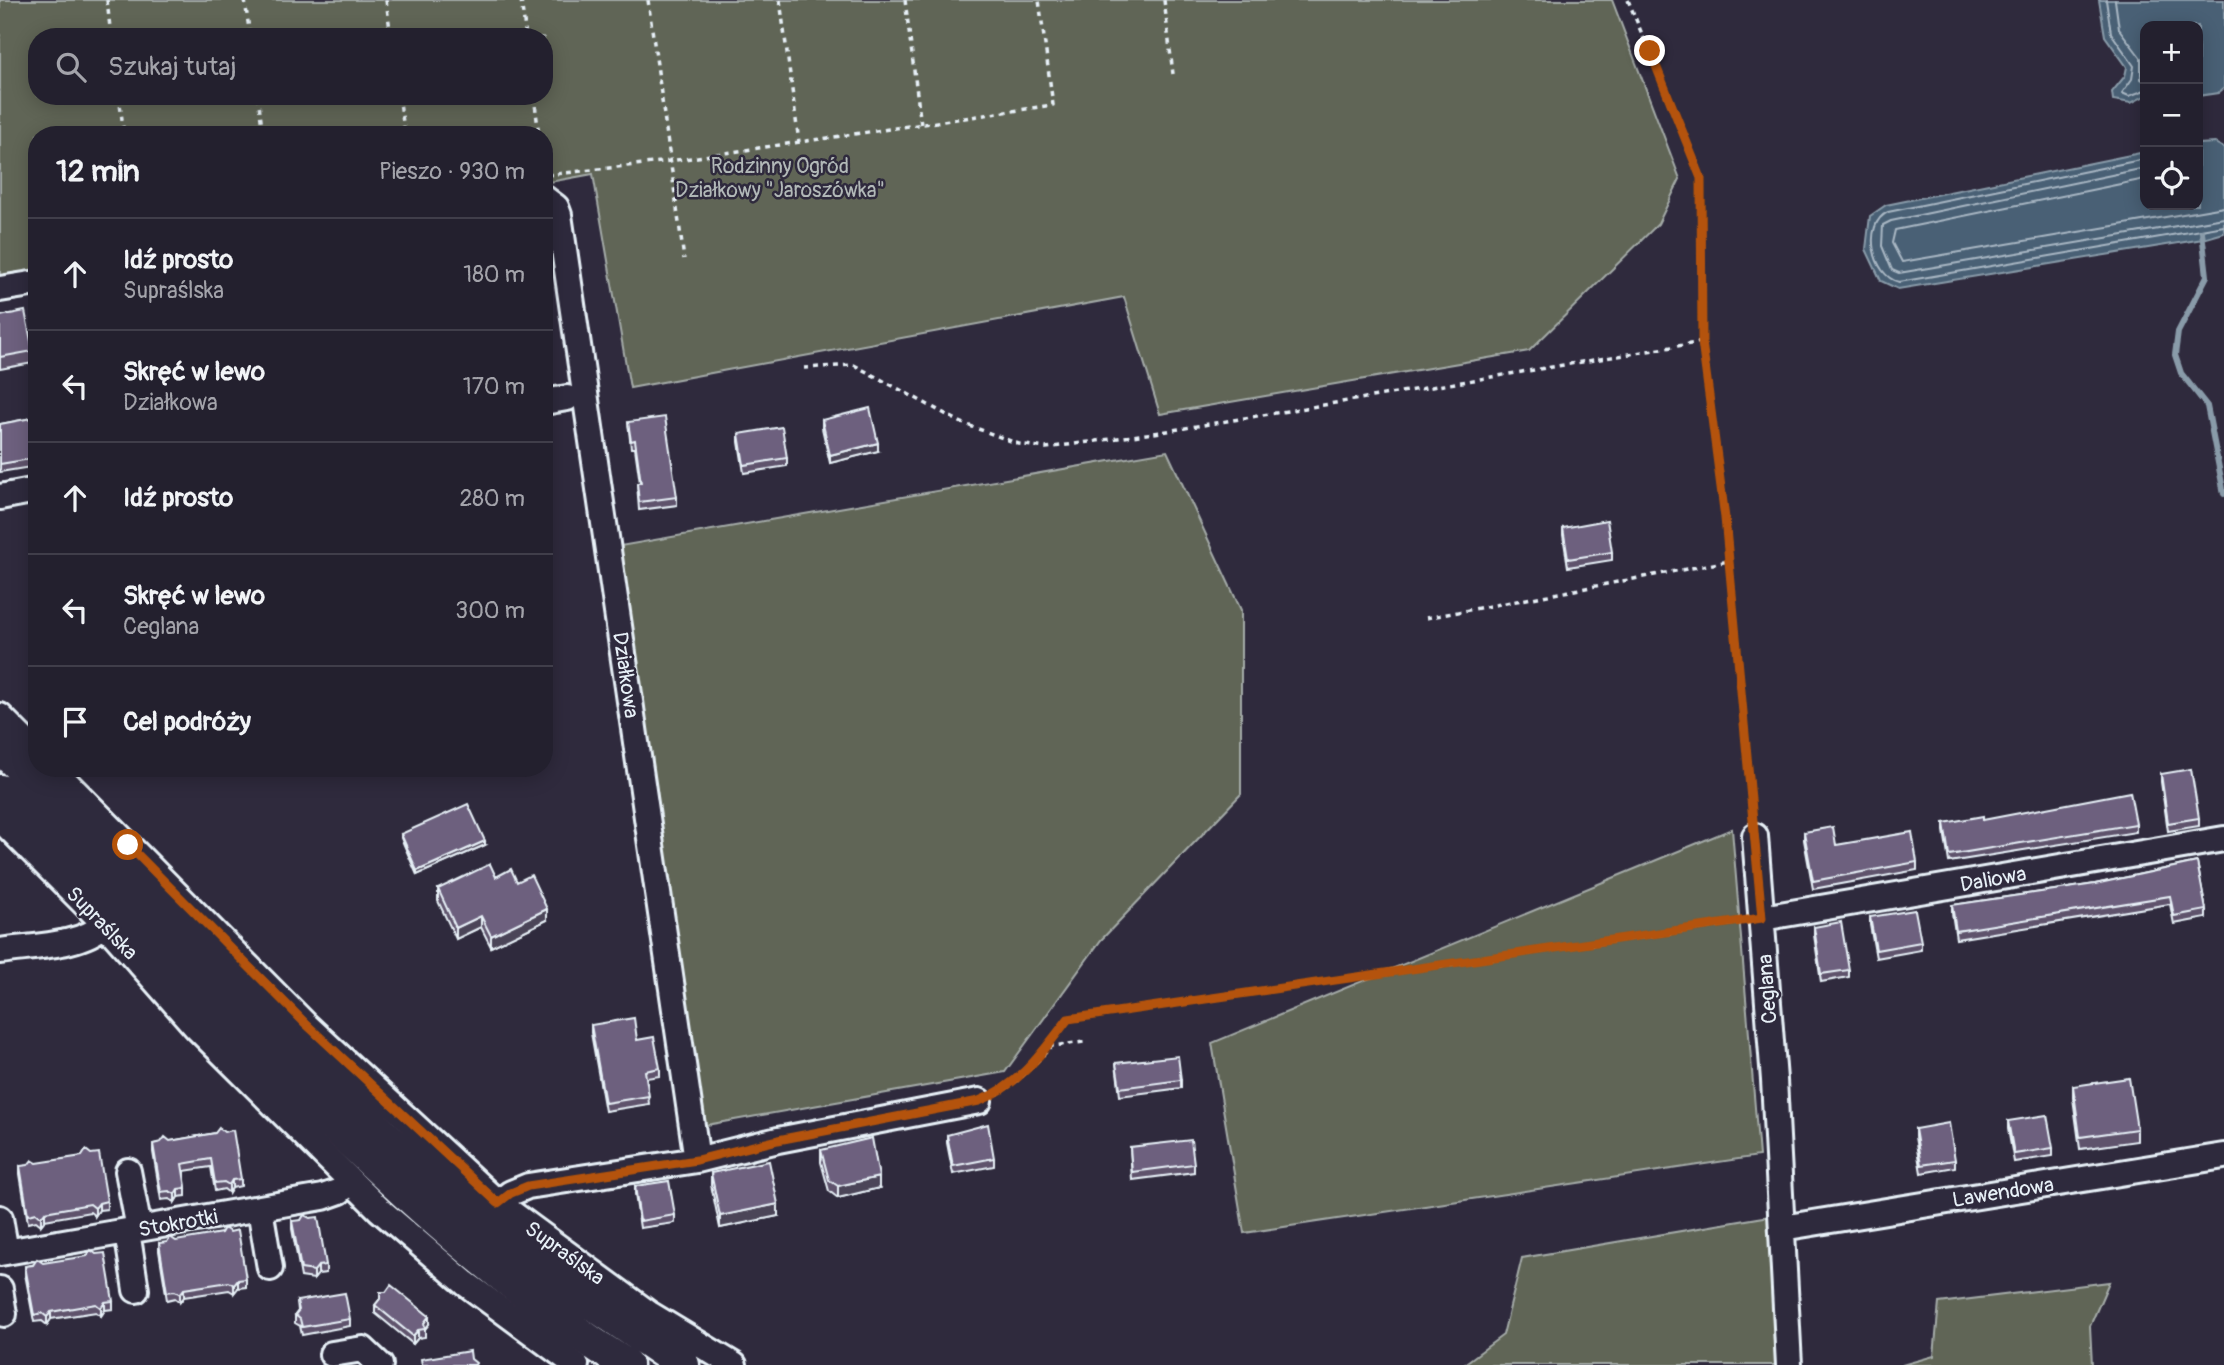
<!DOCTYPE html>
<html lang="pl">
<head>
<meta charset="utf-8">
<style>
	body { margin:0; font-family:Pangolin,sans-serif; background:#2f2d3a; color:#f1f3f6 }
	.controls { position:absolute; right:21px; top:21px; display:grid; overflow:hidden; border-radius:14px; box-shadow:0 4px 18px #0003 }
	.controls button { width:63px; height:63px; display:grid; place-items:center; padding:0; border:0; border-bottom:2px solid #403e4a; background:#23202e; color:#f1f3f6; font:35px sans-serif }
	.stop { position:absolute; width:21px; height:21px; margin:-16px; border:5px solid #b45309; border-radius:50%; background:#fff }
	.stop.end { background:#b45309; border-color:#fff; box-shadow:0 2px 7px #0008 }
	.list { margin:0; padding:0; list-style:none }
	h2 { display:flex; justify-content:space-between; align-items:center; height:91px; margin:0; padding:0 28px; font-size:30px }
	h2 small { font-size:23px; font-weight:400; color:#a3a3aa }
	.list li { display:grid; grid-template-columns:46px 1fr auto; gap:21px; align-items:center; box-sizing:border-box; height:112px; padding:0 28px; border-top:2px solid #403e4a }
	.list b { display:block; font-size:26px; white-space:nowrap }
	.list p { margin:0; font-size:23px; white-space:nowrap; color:#a3a3aa }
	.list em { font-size:23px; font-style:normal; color:#a3a3aa }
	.icon { flex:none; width:38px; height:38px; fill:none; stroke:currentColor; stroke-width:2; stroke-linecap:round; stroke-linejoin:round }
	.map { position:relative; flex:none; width:2224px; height:1365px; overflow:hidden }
	.search { position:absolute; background:#23202e; box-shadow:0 4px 18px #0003; left:28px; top:28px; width:525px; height:77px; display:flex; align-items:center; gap:18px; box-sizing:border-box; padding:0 24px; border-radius:28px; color:#a3a3aa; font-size:26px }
	.panel { position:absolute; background:#23202e; box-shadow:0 4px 18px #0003; left:28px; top:126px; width:525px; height:651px; border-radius:28px }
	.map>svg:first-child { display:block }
	.green { fill:#616557; stroke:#a4aba8; stroke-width:2; fill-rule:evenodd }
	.water { fill:#4a6175; stroke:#899ba9; stroke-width:2 }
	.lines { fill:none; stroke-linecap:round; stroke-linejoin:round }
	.shore { stroke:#a9b7c4; stroke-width:2 }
	.stream { stroke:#899ba9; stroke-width:6 }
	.minor-casing { stroke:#e8f1f8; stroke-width:30 }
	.major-casing { stroke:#e8f1f8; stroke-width:37 }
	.path { stroke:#e8f1f8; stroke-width:3.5; stroke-dasharray:5 5; stroke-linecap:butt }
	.minor { stroke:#2f2a3d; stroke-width:24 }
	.major { stroke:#2f2a3d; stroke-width:32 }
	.wall { fill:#5e536c; stroke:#e8f1f8; stroke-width:2 }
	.shaded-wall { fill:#4c4458; stroke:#e8f1f8; stroke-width:2 }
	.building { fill:#6d617e; stroke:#e8f1f8; stroke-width:2 }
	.route { stroke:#b45309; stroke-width:9 }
	.labels { text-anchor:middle; stroke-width:5; stroke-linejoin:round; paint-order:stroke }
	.park-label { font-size:21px; fill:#b2b9b8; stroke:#2f2a3d }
	.street-label { font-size:21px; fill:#e8f1f8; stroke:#2f2a3d }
</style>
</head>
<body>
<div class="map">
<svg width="2224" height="1365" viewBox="0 0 2224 1365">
	<rect width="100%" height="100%" fill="#2f2a3d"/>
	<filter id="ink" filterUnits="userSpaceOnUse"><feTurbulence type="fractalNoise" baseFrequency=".0143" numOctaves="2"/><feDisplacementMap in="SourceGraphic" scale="14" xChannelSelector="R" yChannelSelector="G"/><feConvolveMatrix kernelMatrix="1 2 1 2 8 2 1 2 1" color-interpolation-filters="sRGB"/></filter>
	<g filter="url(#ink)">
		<!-- green -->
		<path class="green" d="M0 0H1612L1680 179 1658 224 1529 351 1160 414 1124 297 630 388 593 174 544 183V135H37V272L0 279ZM37 37H544V96H37Z
			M1167 451 1241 610V794L1101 940 1005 1072 695 1127 620 546Z
			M1732 829 1759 1156 1244 1233 1212 1043Z
			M1770 1216 1781 1365H1463L1503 1335 1522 1258Z
			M2109 1282 2090 1326 2092 1365H1902L1934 1356 1939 1303Z"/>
		<!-- water -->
		<path class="water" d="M2099 0H2224V88L2218 93 2198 96V26H2145V96L2131 103 2113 100 2112 92 2125 76 2127 67 2105 36Z
			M2215 143 2224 148V233L2203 239 1898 289 1881 281 1866 249 1870 216 1886 205 2145 152V205H2198V144Z"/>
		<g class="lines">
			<!-- shore -->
			<path class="shore" d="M2106 0 2111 33 2134 66 2132 79 2122 93 2129 96 2145 90
				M2115 0 2119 29 2141 58V79L2145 81
				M2145 159 1888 212C1862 224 1872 276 1899 282L2224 226
				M2145 168 1891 221 1883 225 1882 246 1892 270 1899 273 2224 218
				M2145 179 1895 230 1892 243 1902 262 2224 207"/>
			<!-- stream -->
			<path class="stream" d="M2202 232 2207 276 2178 332 2175 355 2181 373 2207 406 2224 494"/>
			<defs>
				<path id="minor" d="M544 198 556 207 559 215 697 1160
					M0 289 37 283
					M544 402 567 398
					M0 497 37 490
					M0 716 37 753
					M52 768 306 1025 498 1203 648 1313 734 1365
					M0 819 105 924 196 1027 380 1210 465 1283 576 1365
					M1755 836 1774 1080 1789 1365
					M1762 918 2224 839
					M0 951C32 946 80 947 105 924
					M128 1171 139 1229
					M498 1203 511 1193 528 1186 697 1160 778 1140 979 1101
					M260 1209 270 1268
					M0 1218 6 1252
					M1782 1228 2224 1156
					M127 1231 136 1290
					M0 1253 323 1197 340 1191 350 1181
					M0 1289 4 1314
					M332 1354 363 1349 380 1365"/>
				<path id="major" d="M0 747 383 1134 480 1218 559 1281 683 1365
					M0 791C80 871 159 951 238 1031 358 1152 482 1273 626 1365"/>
			</defs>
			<!-- minor casing -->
			<use href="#minor" class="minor-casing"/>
			<!-- major casing -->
			<use href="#major" class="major-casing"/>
			<!-- path -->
			<path class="path" d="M107 0 111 37
				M245 0 250 37
				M386 0 391 37
				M521 0 526 37
				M648 0 684 259
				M780 0 799 142
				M905 0 921 125
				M1164 0 1173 74
				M1628 0 1701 178 1702 342 1725 518 1753 817
				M119 96 124 135
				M258 96 263 135
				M399 96 405 135
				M534 96 539 135
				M547 175 670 161 1053 105 1039 0
				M804 368 854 365 962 423 1019 444 1046 448 1161 432 1702 342
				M1426 618 1729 561
				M1041 1054 1068 1019 1742 922
				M997 1094 1020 1078 1052 1046 1084 1042"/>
			<!-- minor -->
			<use href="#minor" class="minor"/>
			<!-- major -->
			<use href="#major" class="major"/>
		</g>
		<!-- wall -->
		<path class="wall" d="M0 316 33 351V363L0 369Z
			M544 328 551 361V369L546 370V377H544Z
			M37 417V466L0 472V424Z
			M822 420 878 451 830 463 822 428Z
			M628 422 677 497V505L639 510 637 483H640L635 448H631Z
			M544 434 547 454V461L544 462Z
			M739 434 787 458V466L744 473 739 442Z
			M1563 528 1612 552V560L1568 567 1563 535Z
			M2161 774 2199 818V826L2168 831 2161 782Z
			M1983 820 2136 824V832L1949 862 1944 831V823Z
			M1804 832 1836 845 1917 862V870L1813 889 1804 840Z
			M401 834 485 845 417 875 401 838Z
			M2197 862 2206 910V918L2174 924 2170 904 1956 939 1952 913V905L2095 884Z
			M496 877 517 882 547 920 491 947 481 927 456 939 438 901V889Z
			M1870 917 1921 942V950L1876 958 1870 925Z
			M1814 927 1849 970V977L1821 982 1814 935Z
			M591 1025 660 1068V1076L646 1078 649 1104 605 1111 591 1033Z
			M1116 1063 1181 1080V1088L1120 1096Z
			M2073 1086 2137 1129V1141L2080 1149 2073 1098Z
			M2008 1121 2053 1148V1156L2014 1162 2008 1129Z
			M1915 1129 1955 1160V1167L1921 1173 1915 1137Z
			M215 1133 241 1179V1186L232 1188 229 1193 224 1189 215 1191 211 1167 184 1171 186 1188V1196L178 1197 175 1202 169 1199 161 1200 153 1152V1144Z
			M947 1135 994 1158V1166L953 1174 947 1143Z
			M1130 1147 1194 1164V1172L1132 1180Z
			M821 1150 879 1188 838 1198 829 1191 821 1162Z
			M20 1166 107 1201V1209L99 1210 95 1216 90 1212 45 1220 41 1225 36 1221 28 1223 20 1174Z
			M711 1173 778 1216 720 1228 711 1185Z
			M635 1186 675 1215V1223L640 1228 635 1194Z
			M292 1221 326 1265V1273L318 1274 314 1279 301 1277 292 1229Z
			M159 1243 246 1279V1287L238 1288 234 1293 229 1290 184 1297 180 1302 175 1298 167 1300 159 1251Z
			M43 1263 113 1301V1309L105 1310 101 1316 96 1312 51 1319 47 1325 42 1321 34 1322 25 1274V1266Z
			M380 1299 429 1324 425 1329V1337L418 1338 413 1344 375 1313V1305Z
			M297 1301 350 1319V1326L302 1335 300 1326 295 1323V1315L298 1311Z"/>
		<!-- shaded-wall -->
		<path class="shaded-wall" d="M878 443V451L830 463V455Z
			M485 841V845L417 875V871Z
			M547 909V920L491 947V936Z
			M481 916V927L456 939V928Z
			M879 1177V1188L838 1198V1186Z
			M232 1180V1188L229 1193V1185Z
			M178 1189V1197L175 1202V1194Z
			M99 1203V1210L95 1216V1208Z
			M778 1204V1216L720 1228V1216Z
			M45 1212V1220L41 1225V1217Z
			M318 1266V1274L314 1279V1271Z
			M238 1280V1288L234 1293V1285Z
			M184 1289V1297L180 1302V1294Z
			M105 1302V1310L101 1316V1308Z
			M51 1312V1319L47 1325V1317Z
			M429 1316V1324L425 1329 424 1323Z
			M418 1330V1338L413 1344V1336Z"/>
		<!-- building -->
		<path class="building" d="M25 311 33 351 0 357V316Z
			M544 328H545L551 361 544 363 546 369H544Z
			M870 408 878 443 830 455 822 420Z
			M37 417V458L0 464V424Z
			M665 417 677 497 639 502 637 483H641L635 440 631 441 628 422Z
			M782 427 787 458 744 465 739 434Z
			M544 434 547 454H544Z
			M1607 520 1612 552 1568 559 1563 528Z
			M2191 769 2199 818 2168 823 2161 774Z
			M2130 792 2136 824 1949 855 1944 823 1983 816V820Z
			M468 804 485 841 417 871 401 834Z
			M1833 827 1836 845 1912 832 1917 862 1813 881 1804 832Z
			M2197 862 2206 910 2174 916 2170 896 1956 931 1952 905 2095 884Z
			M490 864 496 877 511 869 517 882 531 875 547 909 491 936 481 916 456 928 438 889Z
			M1915 910 1921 942 1876 950 1870 917Z
			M1841 922 1849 970 1821 974 1814 927Z
			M634 1018 637 1040 654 1037 660 1068 645 1071 649 1096 605 1103 591 1025Z
			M1178 1056 1181 1080 1120 1088 1116 1063Z
			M2129 1078 2137 1129 2080 1137 2073 1086Z
			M2047 1115 2053 1148 2014 1154 2008 1121Z
			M1949 1123 1955 1160 1921 1165 1915 1129Z
			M988 1124 994 1158 953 1166 947 1135Z
			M219 1128 224 1132 233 1130 241 1179 232 1180 229 1185 224 1182 215 1183 211 1159 182 1164 186 1188 178 1189 175 1194 169 1191 161 1192 153 1144 161 1142 165 1137 170 1141 215 1133Z
			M872 1138 879 1177 838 1186 829 1180 821 1150Z
			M1191 1140 1194 1164 1132 1172 1130 1147Z
			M86 1150 91 1154 99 1153 107 1201 99 1203 95 1208 90 1204 45 1212 41 1217 36 1213 28 1215 20 1166 28 1165 32 1160 37 1163 82 1156Z
			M769 1161 778 1204 720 1216 711 1173Z
			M669 1181 675 1215 640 1221 635 1186Z
			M304 1215 310 1218 318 1217 326 1265 318 1266 314 1271 301 1269 292 1221 301 1220Z
			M224 1228 230 1232 238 1230 246 1279 238 1280 234 1285 229 1282 184 1289 180 1294 175 1291 167 1292 159 1243 167 1242 170 1237 176 1241 221 1233Z
			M91 1250 96 1254 105 1253 113 1301 105 1302 101 1308 96 1304 51 1312 47 1317 42 1313 34 1315 25 1266 33 1265 37 1259 43 1263 87 1256Z
			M391 1285 429 1316 424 1323 425 1329 418 1330 413 1336 375 1305 380 1299V1292H386Z
			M345 1293 350 1319 302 1327 300 1319 295 1315 299 1310 297 1301Z
			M470 1351 471 1359 476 1363 475 1365H422L421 1359Z"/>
	</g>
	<g class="lines" filter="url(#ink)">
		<!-- route -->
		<path class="route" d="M128 845 306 1024 498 1203 511 1193 528 1186 697 1160 778 1140 979 1101C1020 1085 1042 1053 1068 1019L1762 918 1725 518 1702 342 1701 178 1650 51"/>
	</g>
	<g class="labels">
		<!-- park labels -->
		<g class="park-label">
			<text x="780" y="173">Rodzinny Ogród<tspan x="780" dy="24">Działkowy "Jaroszówka"</tspan></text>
		</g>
		<!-- street labels -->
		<g class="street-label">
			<text transform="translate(626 675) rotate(82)" y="7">Działkowa</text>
			<text transform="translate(1993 879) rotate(-10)" y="7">Daliowa</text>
			<text transform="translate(102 923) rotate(46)" y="7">Supraślska</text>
			<text transform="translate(1767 989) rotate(-94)" y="7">Ceglana</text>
			<text transform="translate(2003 1192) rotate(-9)" y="7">Lawendowa</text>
			<text transform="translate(178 1223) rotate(-10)" y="7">Stokrotki</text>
			<text transform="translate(565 1253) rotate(36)" y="7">Supraślska</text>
		</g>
	</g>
</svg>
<div class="controls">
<button>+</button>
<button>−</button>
<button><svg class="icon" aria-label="locate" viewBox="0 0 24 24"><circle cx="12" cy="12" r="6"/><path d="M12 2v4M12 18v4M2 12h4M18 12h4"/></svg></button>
</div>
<div class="stop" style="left:128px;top:845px"></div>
<div class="stop end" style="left:1650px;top:51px"></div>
<div class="search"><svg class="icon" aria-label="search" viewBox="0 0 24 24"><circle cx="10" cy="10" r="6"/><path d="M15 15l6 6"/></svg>Szukaj tutaj</div>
<section class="panel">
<h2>12 min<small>Pieszo · 930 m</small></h2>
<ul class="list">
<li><svg class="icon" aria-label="ahead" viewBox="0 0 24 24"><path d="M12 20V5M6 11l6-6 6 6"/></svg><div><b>Idź prosto</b><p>Supraślska</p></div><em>180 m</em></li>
<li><svg class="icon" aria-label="left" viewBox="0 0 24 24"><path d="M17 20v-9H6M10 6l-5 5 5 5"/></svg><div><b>Skręć w lewo</b><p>Działkowa</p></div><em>170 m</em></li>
<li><svg class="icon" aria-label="ahead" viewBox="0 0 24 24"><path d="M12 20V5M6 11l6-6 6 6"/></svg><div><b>Idź prosto</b></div><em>280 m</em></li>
<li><svg class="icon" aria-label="left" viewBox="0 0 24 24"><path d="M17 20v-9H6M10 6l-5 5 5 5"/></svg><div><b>Skręć w lewo</b><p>Ceglana</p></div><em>300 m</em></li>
<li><svg class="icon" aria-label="arrive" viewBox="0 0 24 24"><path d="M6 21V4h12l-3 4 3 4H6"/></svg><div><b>Cel podróży</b></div></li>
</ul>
</section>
</div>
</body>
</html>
